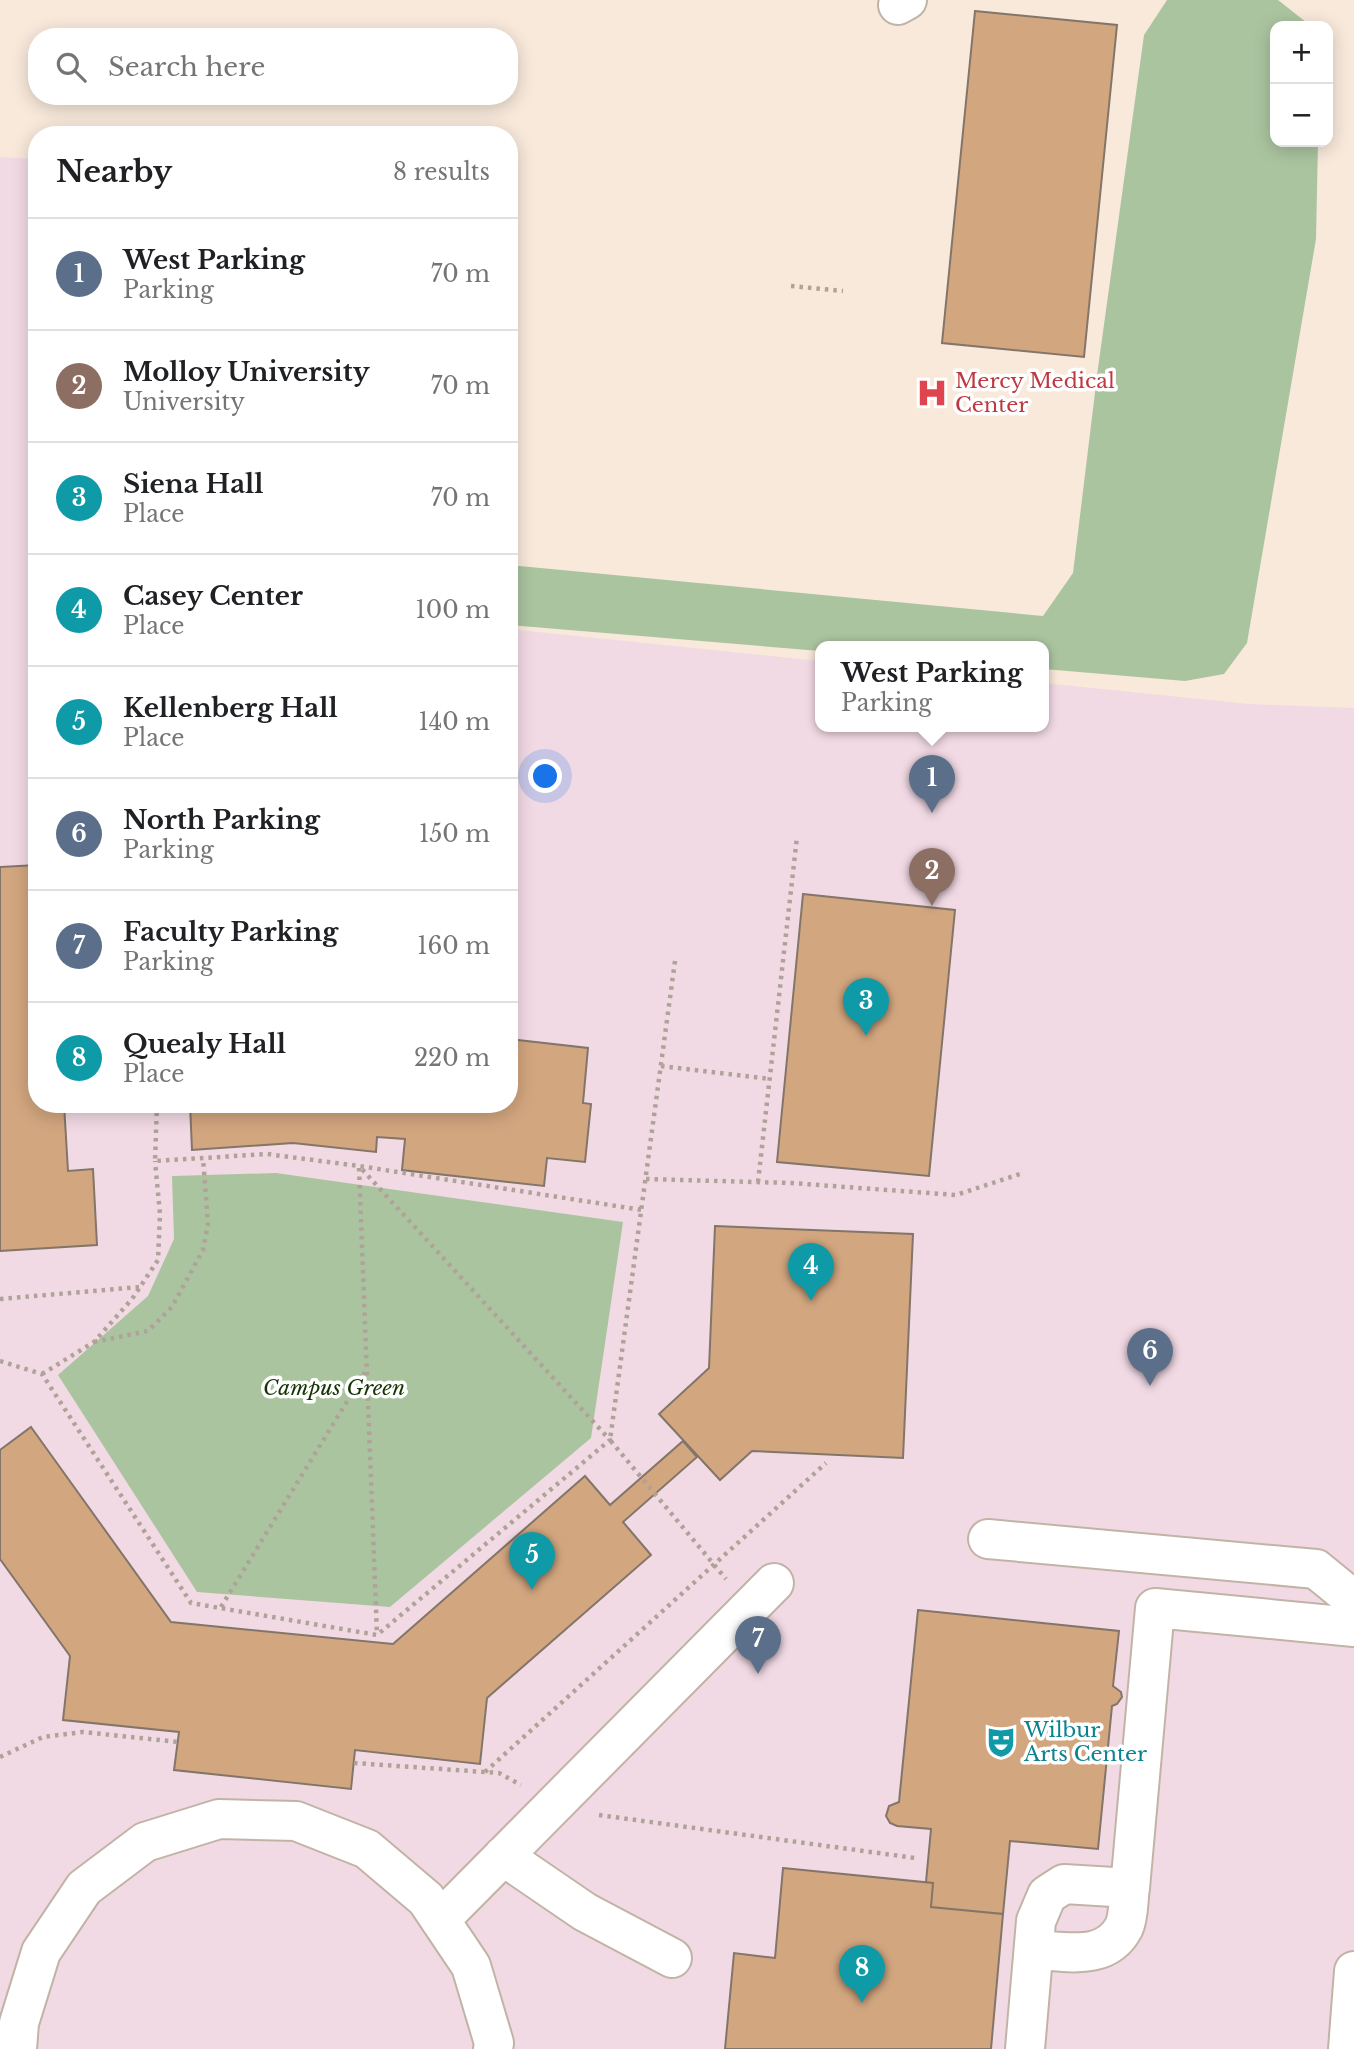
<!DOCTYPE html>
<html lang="en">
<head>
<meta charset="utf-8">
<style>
	body { margin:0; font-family:"Libre Baskerville",serif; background:#f6f6f6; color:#202124 }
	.controls { position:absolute; right:21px; top:21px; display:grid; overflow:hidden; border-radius:14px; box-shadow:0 4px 18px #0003 }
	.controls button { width:63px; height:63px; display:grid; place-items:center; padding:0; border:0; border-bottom:2px solid #e0e0e0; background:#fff; color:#202124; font:35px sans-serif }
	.you { position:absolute; left:546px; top:777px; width:24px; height:24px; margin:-18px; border:5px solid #fff; border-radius:50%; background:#1a73e8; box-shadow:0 0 0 10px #1a73e833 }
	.badge { display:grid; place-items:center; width:46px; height:46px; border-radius:50%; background:#7c3aed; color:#fff; font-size:23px; font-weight:700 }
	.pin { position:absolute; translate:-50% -58px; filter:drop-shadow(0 2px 4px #0008) }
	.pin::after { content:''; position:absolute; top:37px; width:24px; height:21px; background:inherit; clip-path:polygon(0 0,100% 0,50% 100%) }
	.popup { position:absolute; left:815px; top:641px; width:234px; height:91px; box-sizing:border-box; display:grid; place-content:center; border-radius:14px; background:#fff; filter:drop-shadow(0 2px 5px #0005); font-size:23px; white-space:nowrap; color:#757577 }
	.popup b { font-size:26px; color:#202124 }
	.popup::after { content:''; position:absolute; left:50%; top:100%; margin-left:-14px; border:14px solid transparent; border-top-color:#fff }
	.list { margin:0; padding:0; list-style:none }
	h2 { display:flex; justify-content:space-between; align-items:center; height:91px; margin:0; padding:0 28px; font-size:30px }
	h2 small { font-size:23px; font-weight:400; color:#757577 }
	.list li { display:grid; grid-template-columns:46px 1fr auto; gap:21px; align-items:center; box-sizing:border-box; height:112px; padding:0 28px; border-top:2px solid #e0e0e0 }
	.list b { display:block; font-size:26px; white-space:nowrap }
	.list p { margin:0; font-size:23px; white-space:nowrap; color:#757577 }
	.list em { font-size:23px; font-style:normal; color:#757577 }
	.icon { flex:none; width:38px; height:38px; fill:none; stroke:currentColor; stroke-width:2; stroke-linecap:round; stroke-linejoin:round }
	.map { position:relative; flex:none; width:1354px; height:2049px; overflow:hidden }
	.search { position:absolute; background:#fff; box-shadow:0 4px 18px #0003; left:28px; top:28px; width:490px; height:77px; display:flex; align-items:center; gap:18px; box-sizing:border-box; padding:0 24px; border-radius:28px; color:#757577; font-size:26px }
	.panel { position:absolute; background:#fff; box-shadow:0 4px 18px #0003; left:28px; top:126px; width:490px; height:987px; border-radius:28px }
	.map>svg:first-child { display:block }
	.education { fill:#f2dae5 }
	.green { fill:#abc4a0 }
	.building { fill:#d2a67f; stroke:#837569; stroke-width:2 }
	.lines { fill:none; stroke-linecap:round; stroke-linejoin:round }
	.minor-casing { stroke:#c2b3a7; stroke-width:42 }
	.path { stroke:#afa399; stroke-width:4.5; stroke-dasharray:3.5 5; stroke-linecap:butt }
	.minor { stroke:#fff; stroke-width:38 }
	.labels { text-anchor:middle; stroke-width:7; stroke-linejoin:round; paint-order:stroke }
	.health-label { font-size:21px; fill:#be3a42; stroke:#fff; text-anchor:start }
	.park-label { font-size:21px; font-style:italic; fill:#163402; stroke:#fff }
	.culture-label { font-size:21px; fill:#0d838f; stroke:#fff; text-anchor:start }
</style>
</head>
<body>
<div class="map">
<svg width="1354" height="2049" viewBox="0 0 1354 2049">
	<rect width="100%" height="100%" fill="#f8e9db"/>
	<!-- education -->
	<path class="education" d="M0 157 37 159V1104H509V629L820 661V727H1044V683L1249 704 1354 708V2049H0Z"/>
	<!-- green -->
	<path class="green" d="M1167 0H1278L1311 26H1275V142H1318L1316 239 1247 643 1224 674 1185 681 1044 669V647H820V651L509 625V565L1043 616 1073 573 1098 368 1144 35Z
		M276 1173 623 1222 591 1438 390 1607 197 1592 58 1375 148 1296 174 1239 172 1176Z"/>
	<!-- building -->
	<path class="building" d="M975 11 1117 25 1084 357 942 343Z
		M37 865V1104H64L68 1171 93 1169 97 1245 0 1251V867Z
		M803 894 955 910 929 1176 777 1162Z
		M509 1039 588 1048 583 1103 591 1104 585 1162 547 1158 544 1186 402 1170 405 1139 377 1137 376 1152 293 1143 192 1150 190 1104H509Z
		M715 1226 913 1234 903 1458 752 1451 720 1480 659 1414 709 1368Z
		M31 1427 171 1622 393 1644 585 1476 610 1505 683 1441 697 1457 623 1522 651 1555 487 1698 480 1764 355 1750 351 1789 174 1770 179 1732 63 1720 70 1656 0 1559V1450Z
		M918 1610 1119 1631 1113 1686 1121 1692 1122 1697 1117 1704 1112 1706 1098 1849 1010 1841 1003 1914 931 1907 933 1883 926 1882 931 1829 897 1826 890 1823 886 1816 889 1806 899 1802Z
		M783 1868 933 1883 931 1907 1003 1914 991 2049H725L734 1953 775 1958Z"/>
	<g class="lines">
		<defs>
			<path id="minor" d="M898 5 907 0
				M988 1539 1316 1569 1354 1600
				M503 1856 585 1912 672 1958
				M440 1920 774 1583
				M1034 1950C1066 1951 1106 1962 1124 1927 1129 1916 1128 1900 1130 1888
				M17 2049 19 2023 41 1952 84 1888 145 1842 219 1819 296 1821 367 1849 426 1899 471 1966 494 2043 493 2049
				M1025 2049 1036 1921 1047 1895 1064 1884 1130 1888 1155 1608 1354 1627
				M1348 2049 1354 1971"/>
		</defs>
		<!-- minor casing -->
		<use href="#minor" class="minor-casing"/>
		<!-- path -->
		<path class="path" d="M791 286 843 291
			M675 961 610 1440 726 1579
			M661 1066 770 1079
			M157 1104 155 1161 267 1154 359 1166 642 1210
			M359 1168 377 1635
			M646 1179 791 1183 956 1195 1020 1174
			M758 1182 797 837
			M0 1299 140 1287
			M94 1342 148 1331 172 1307 203 1250 208 1224 203 1158
			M0 1361 42 1374 191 1603 377 1635 610 1440 359 1166
			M42 1374 94 1342 132 1299 158 1260 160 1214 155 1161
			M221 1607 365 1372
			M0 1757 43 1737 83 1732 178 1742
			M354 1763 499 1773 521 1785
			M485 1772 826 1463
			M599 1815 915 1858"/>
		<!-- minor -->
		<use href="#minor" class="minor"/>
	</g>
	<!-- icons -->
	<defs>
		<symbol id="hospital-bare" viewBox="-9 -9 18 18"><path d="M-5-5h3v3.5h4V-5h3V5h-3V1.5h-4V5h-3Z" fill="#e0444e" stroke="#fff" stroke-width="2.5" paint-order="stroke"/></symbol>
		<symbol id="theatre-bare" viewBox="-9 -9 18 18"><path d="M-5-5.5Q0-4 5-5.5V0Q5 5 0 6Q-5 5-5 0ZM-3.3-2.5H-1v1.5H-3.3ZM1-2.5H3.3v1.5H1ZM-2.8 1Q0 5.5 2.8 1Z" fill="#0f9aa8" stroke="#fff" stroke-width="2.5" paint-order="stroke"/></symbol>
	</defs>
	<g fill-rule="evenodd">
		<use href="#hospital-bare" x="910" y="371" width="44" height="44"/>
		<use href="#theatre-bare" x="979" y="1720" width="44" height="44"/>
	</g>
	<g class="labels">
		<!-- health labels -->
		<g class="health-label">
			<text x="955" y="388">Mercy Medical<tspan x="955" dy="24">Center</tspan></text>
		</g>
		<!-- park labels -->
		<g class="park-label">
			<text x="334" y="1395">Campus Green</text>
		</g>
		<!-- culture labels -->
		<g class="culture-label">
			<text x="1024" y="1737">Wilbur<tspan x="1024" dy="24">Arts Center</tspan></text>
		</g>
	</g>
</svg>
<div class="controls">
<button>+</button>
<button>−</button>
</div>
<div class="you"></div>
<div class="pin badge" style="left:932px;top:813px;background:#5c6f8a">1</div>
<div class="popup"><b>West Parking</b>Parking</div>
<div class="pin badge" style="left:932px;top:906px;background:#8d6e63">2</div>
<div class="pin badge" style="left:866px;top:1036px;background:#0f9aa8">3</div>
<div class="pin badge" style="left:811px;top:1301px;background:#0f9aa8">4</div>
<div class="pin badge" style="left:532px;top:1590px;background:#0f9aa8">5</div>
<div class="pin badge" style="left:1150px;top:1386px;background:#5c6f8a">6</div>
<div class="pin badge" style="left:758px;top:1674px;background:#5c6f8a">7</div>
<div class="pin badge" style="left:862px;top:2003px;background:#0f9aa8">8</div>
<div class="search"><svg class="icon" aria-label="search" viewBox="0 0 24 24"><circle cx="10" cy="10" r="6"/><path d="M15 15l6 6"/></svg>Search here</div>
<section class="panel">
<h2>Nearby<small>8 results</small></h2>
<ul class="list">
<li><span class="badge" style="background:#5c6f8a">1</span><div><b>West Parking</b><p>Parking</p></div><em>70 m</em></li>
<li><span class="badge" style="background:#8d6e63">2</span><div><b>Molloy University</b><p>University</p></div><em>70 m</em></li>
<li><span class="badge" style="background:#0f9aa8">3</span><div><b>Siena Hall</b><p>Place</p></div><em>70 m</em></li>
<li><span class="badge" style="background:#0f9aa8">4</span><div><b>Casey Center</b><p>Place</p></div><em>100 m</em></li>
<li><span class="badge" style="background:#0f9aa8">5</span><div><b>Kellenberg Hall</b><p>Place</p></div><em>140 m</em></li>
<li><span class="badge" style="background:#5c6f8a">6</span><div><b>North Parking</b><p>Parking</p></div><em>150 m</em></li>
<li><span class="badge" style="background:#5c6f8a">7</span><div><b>Faculty Parking</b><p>Parking</p></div><em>160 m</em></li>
<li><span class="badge" style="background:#0f9aa8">8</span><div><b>Quealy Hall</b><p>Place</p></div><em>220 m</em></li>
</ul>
</section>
</div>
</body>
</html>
